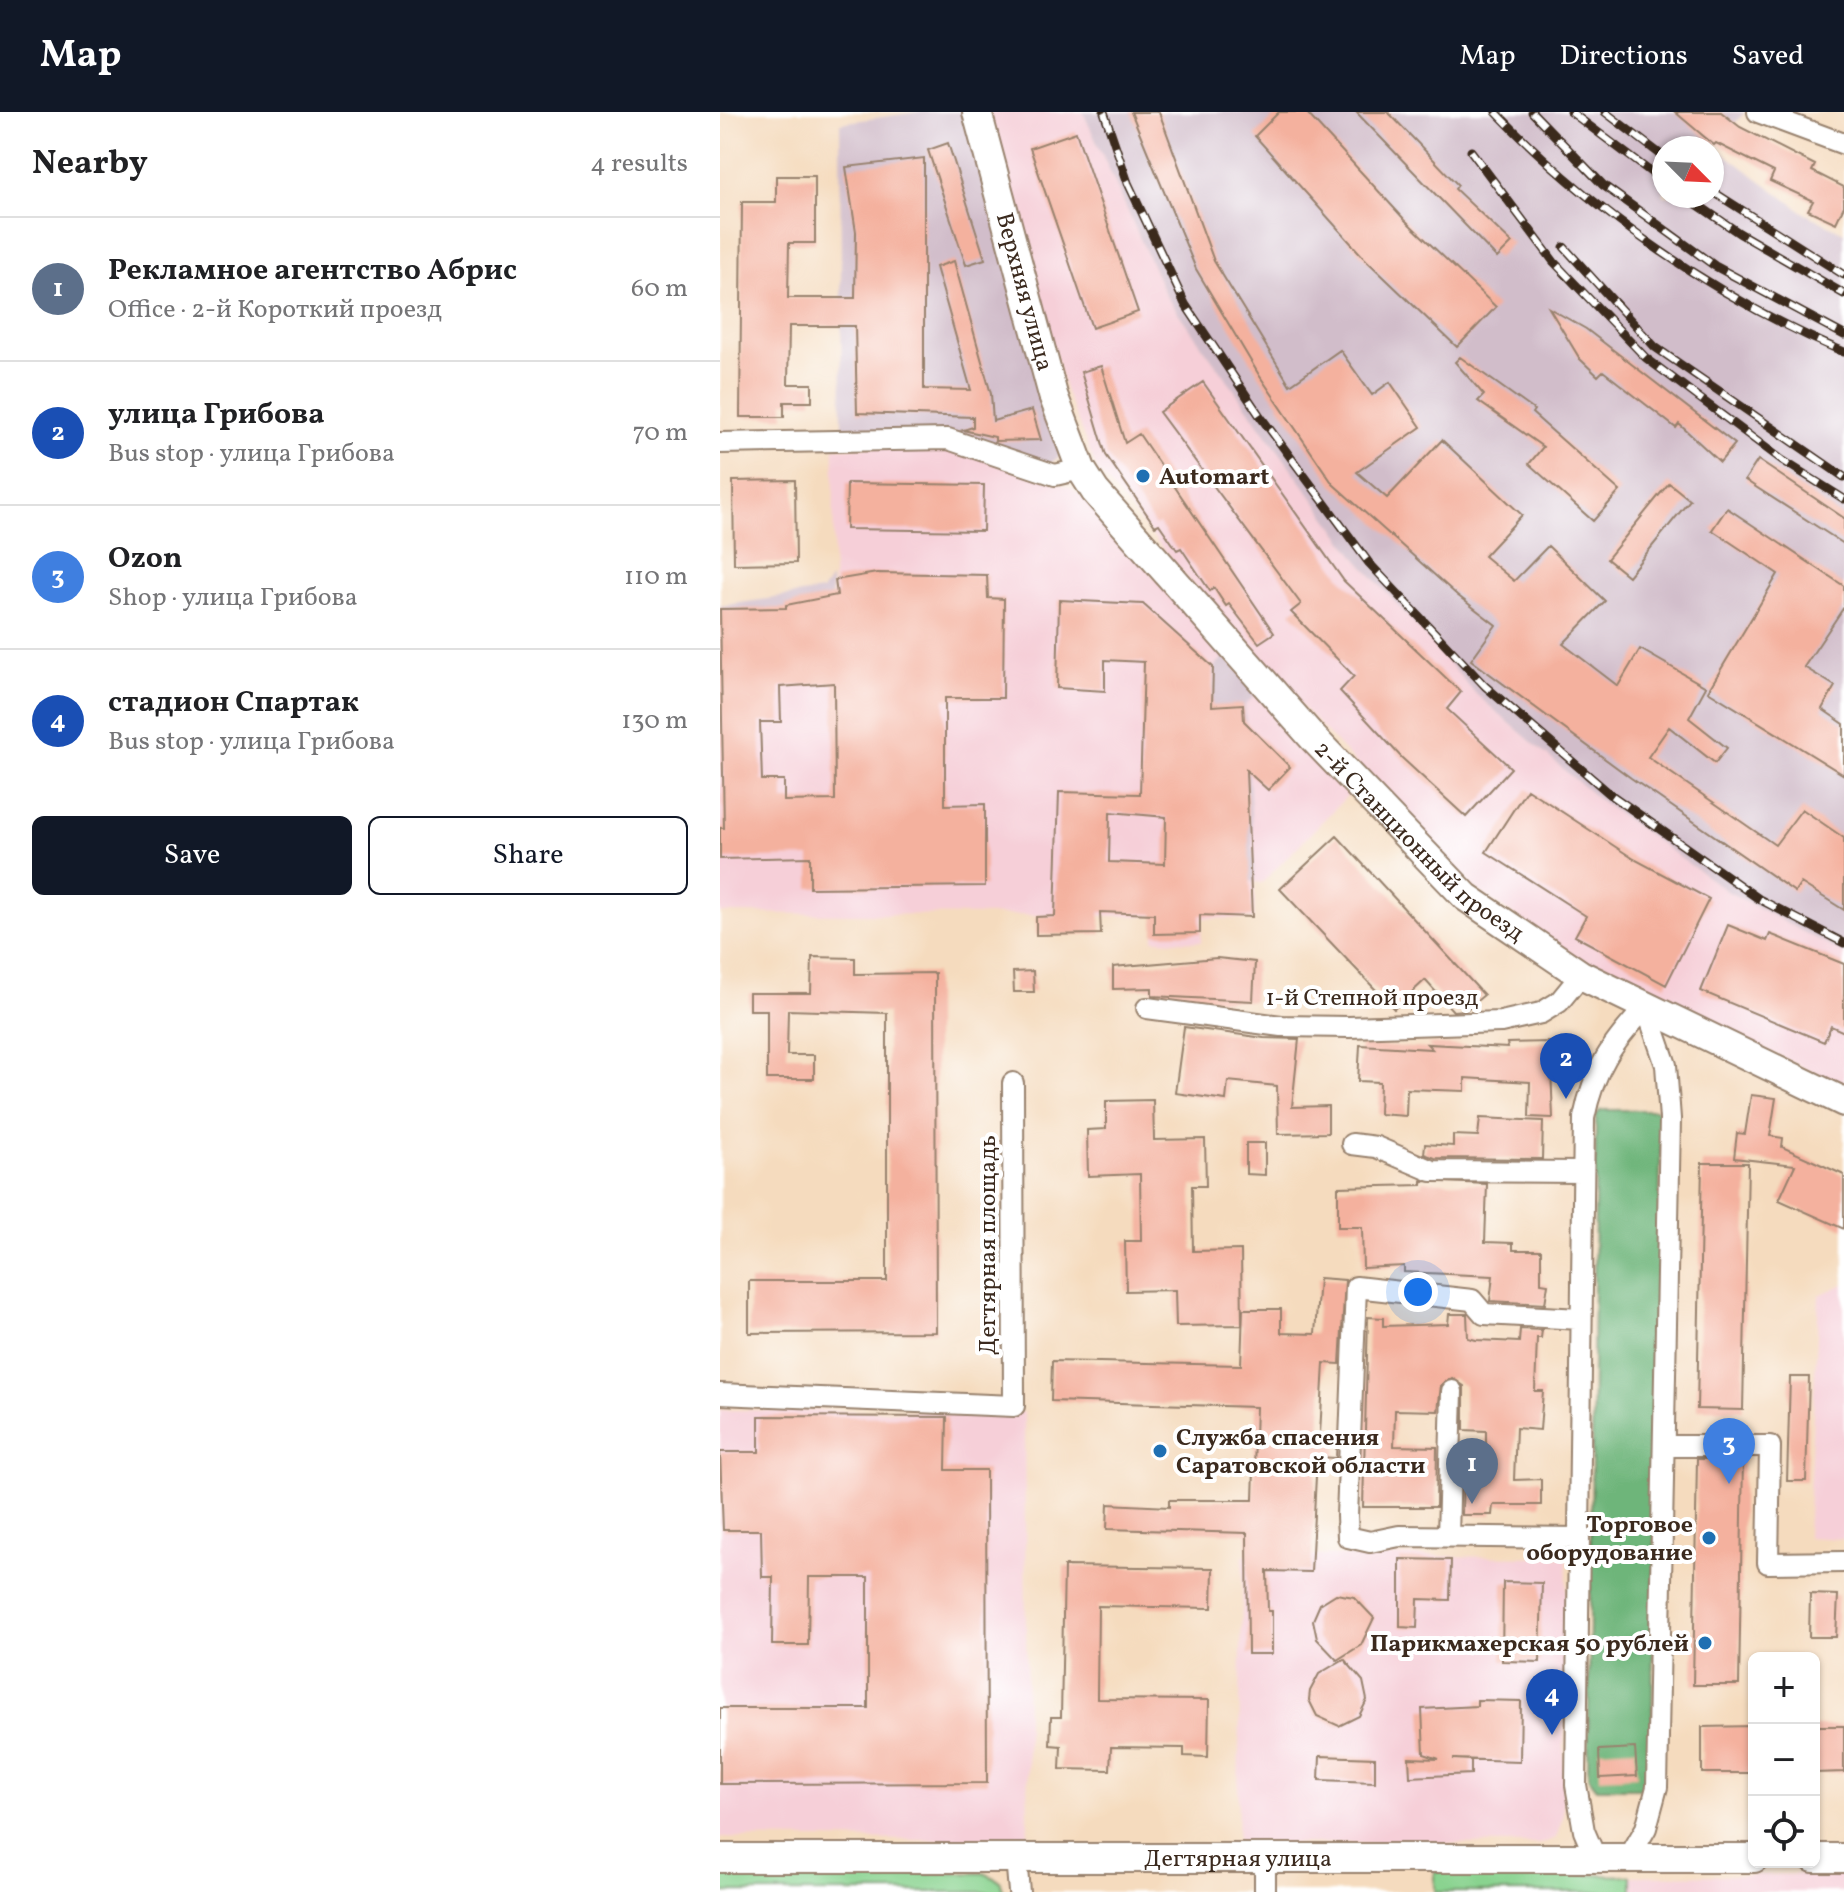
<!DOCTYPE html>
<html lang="en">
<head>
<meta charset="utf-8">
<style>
	body { margin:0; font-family:Vollkorn,serif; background:#f2f2f2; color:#202124 }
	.controls { position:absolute; right:24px; bottom:24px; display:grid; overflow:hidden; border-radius:12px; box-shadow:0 2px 6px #0004 }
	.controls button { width:72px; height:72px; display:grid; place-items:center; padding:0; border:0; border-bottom:2px solid #e0e0e0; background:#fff; color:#202124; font:40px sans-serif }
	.compass { position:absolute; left:932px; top:24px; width:72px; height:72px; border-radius:50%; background:#fff; box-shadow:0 2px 6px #0004; rotate:114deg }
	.you { position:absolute; left:698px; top:1180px; width:28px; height:28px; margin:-20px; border:6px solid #fff; border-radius:50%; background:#1a73e8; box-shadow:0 0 0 12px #1a73e833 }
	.badge { display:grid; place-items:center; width:52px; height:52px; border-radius:50%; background:#111827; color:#fff; font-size:26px; font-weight:700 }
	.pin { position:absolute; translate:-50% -66px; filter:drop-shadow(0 2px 4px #0008) }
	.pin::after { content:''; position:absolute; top:42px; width:28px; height:24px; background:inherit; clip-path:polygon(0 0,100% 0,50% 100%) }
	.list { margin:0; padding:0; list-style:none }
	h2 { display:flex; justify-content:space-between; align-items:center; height:104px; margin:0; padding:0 32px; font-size:34px }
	h2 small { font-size:26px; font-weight:400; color:#757577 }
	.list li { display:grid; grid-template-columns:52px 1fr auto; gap:24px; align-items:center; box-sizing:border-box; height:144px; padding:0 32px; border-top:2px solid #e0e0e0 }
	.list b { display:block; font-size:30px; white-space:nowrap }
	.list p { margin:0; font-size:26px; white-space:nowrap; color:#757577 }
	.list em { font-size:26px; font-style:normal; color:#757577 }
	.actions { display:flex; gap:16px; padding:24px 32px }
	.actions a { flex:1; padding:18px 0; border:2px solid #111827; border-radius:12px; text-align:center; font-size:28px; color:#111827 }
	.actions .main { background:#111827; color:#fff }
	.icon { flex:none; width:44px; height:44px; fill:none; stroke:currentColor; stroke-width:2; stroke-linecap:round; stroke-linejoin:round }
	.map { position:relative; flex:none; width:1124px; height:1780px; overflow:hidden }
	header { display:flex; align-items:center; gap:48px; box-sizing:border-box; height:112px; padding:0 40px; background:#111827; color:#fff }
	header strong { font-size:38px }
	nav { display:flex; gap:44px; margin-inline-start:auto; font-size:28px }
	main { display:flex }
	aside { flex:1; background:#fff }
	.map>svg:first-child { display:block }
	.built { fill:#f6cfd8 }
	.industrial { fill:#d1bdca; fill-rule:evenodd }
	.green { fill:#89d38f; stroke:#627e56; stroke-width:2 }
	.forest { fill:#6eb57a; stroke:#54704c; stroke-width:2 }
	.building { fill:#f4b19e; fill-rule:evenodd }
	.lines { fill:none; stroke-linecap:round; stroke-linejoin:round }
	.minor-casing { stroke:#98826e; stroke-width:24 }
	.secondary-casing { stroke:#98826e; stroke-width:32 }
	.minor { stroke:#fff; stroke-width:20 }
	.secondary { stroke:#fff; stroke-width:28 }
	.rail-casing { stroke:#3b2a1e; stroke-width:9 }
	.rail { stroke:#fff; stroke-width:6; stroke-dasharray:18; stroke-linecap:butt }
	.poi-dot { fill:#1f6fb2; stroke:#fff; stroke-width:3 }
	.labels { text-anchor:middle; stroke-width:8; stroke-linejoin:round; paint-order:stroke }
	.street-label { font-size:24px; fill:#3b2a1e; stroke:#fff }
	.poi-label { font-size:24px; font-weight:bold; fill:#3b2a1e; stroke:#fff; text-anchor:start }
</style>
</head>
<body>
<header>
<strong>Map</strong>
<nav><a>Map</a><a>Directions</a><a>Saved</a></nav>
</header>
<main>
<aside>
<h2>Nearby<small>4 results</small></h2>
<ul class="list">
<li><span class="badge" style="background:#5c6f8a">1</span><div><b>Рекламное агентство Абрис</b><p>Office · 2-й Короткий проезд</p></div><em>60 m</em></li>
<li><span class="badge" style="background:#1a4fb4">2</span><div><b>улица Грибова</b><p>Bus stop · улица Грибова</p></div><em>70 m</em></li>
<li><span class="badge" style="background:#3f7fe0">3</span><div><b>Ozon</b><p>Shop · улица Грибова</p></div><em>110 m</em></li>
<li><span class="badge" style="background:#1a4fb4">4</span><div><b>стадион Спартак</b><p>Bus stop · улица Грибова</p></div><em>130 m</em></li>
</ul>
<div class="actions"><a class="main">Save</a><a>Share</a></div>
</aside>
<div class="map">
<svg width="1124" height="1780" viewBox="0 0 1124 1780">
	<rect width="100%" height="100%" fill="#fff"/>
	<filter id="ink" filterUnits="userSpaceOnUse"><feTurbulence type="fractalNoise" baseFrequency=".0125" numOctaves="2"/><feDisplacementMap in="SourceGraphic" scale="16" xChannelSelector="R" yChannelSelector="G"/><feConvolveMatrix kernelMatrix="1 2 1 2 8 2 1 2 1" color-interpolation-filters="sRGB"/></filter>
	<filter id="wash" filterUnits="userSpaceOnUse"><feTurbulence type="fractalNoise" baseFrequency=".006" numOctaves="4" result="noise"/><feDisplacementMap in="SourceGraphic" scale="32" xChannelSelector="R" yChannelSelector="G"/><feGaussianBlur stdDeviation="1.8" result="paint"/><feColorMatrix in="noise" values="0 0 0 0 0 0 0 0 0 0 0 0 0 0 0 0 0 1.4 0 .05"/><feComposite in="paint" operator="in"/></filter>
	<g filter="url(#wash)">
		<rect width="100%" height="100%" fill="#f5dbbe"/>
		<!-- built -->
		<path class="built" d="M269 0H363L446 184 638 448 757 583 879 688 1007 779 1124 842V975L864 852 753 775 518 527 377 358 345 278Z
			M228 333 352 376 363 385 505 544 495 554 493 583 483 584 527 656 525 592 538 581 628 683 542 771 535 770 534 807 482 806 481 830 434 828V804L0 801V524L113 501 114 336Z
			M1124 1172V1427L1087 1425 1099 1183Z
			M0 1298 304 1300 308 1729 0 1726Z
			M523 1443 847 1445 843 1705 836 1726 820 1732 517 1731Z
			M1124 1762V1780H912V1764Z"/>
		<!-- industrial -->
		<path class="industrial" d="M199 0H243L339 333V345L328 353 122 320 120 11Z
			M363 0H1025L994 34 1086 102 1124 121V842L1007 779 879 688 757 583 638 448 446 184ZM944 36H992V84H944Z
			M111 467 112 512 0 524V494L102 479Z
			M505 544 538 581 525 593 535 770 471 758 483 584 493 583 495 554Z"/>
		<!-- green -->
		<path class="green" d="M715 1759 912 1764V1780H715Z
			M264 1761 280 1769 284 1780H0V1764Z"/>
		<!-- forest -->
		<path class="forest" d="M881 998H936L941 1004 931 1667 923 1676H877L868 1665 876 1003Z"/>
		<g id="blocks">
			<!-- building -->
			<path class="building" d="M411 0H439L494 149 570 273 620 238 652 283 670 270 701 315 637 360 667 386 722 328 802 403 764 444 794 469 828 434 885 489 843 532 898 574 920 537 986 575 969 606 1007 636 995 651 949 615 928 645 1055 733 1082 697 1124 726V798L1081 771 1075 780 911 666 751 548 776 513 737 483 613 372 539 263 476 157Z
				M559 0H586L685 108 776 195 737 235 646 148 535 24Z
				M636 0H668L738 73 735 77 792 131 777 146Z
				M955 0H1001L1020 15 1095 53 1092 59 1124 75V94L1116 111 1088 98 1093 89 1050 69 1054 60 996 31 994 33Z
				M356 20 418 200 372 216 310 36Z
				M228 31 265 147 246 153 208 38Z
				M204 46V277L251 278 216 155 234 149 271 282 273 309 312 298 321 328 275 329V325L243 318 253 315V305L137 301 135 214H69L68 272H92V290H64V305H20L22 90H56V64H95V131H69L68 186H135L136 120 126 55Z
				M829 196 866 217 1015 332 1000 350 959 312 956 316 883 259 878 264 860 247Z
				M740 245 814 298 812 301 900 379 873 409 809 352 823 335 758 289 764 283 735 250Z
				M381 254 405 331 419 322 554 521 539 531 509 492 506 494 494 476 490 479 461 436 457 438 439 412 435 414 386 343 361 260Z
				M483 270 624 469 741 580 727 597 791 656 746 705 682 646 620 579 634 564 571 500 581 492 439 300Z
				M1038 348 1124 406V432L1025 368Z
				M75 368 76 451 14 452 13 369Z
				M127 371 264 373 263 419 126 417Z
				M949 371 970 388 908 464 887 447Z
				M1007 396 1124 474V495L1084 555 1115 574 1102 597 1124 612V663L988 579 1058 462 992 418Z
				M157 461 267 463 268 486 284 487 283 586H225V693L265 692V774L90 776V745L0 747V716H4L0 497 66 496V493L117 483 115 468ZM114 571 115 688 64 689V668H42L40 610H61L60 575Z
				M339 488 423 492 493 555 492 594 523 592 524 609 570 655 548 678 526 658 532 805 480 803V821L434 822V802L380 800 381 822 316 823V805L335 804 339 680 420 682 424 550 385 548V579L337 576ZM390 700 446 705 445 752 389 750Z
				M807 677 914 747 989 787 946 873 855 824 866 804 766 740Z
				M617 724 764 883 746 898 733 899 705 868 674 897 560 777Z
				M1008 813 1047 829 1050 822 1124 852V920L1111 914 1104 930 981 879Z
				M92 845 135 846V862L215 861 216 1220 29 1221V1169H167V901L68 898 67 943H94V967H47V898H29V881H91Z
				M497 846 535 850 533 889 432 884V876L393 877V855Z
				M313 859 314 880H294L293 860Z
				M464 915 544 926 579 927 572 995 608 994V1021L558 1022 557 974 508 969 506 988 455 981Z
				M830 930 833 1006 809 1005 810 970 745 966V979L687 977 686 1004 659 1002 660 970 638 969 640 933 712 937 707 932 788 936 787 931Z
				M1031 983 1056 986 1050 1024 1063 1026 1062 1035 1124 1063V1117L1059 1088 1075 1053 1014 1046 1017 1021 1025 1022Z
				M433 988 434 1028 485 1027 486 1074H472L473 1139 521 1138 522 1213 456 1214 455 1178 406 1179 405 1129H421L420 1062 368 1064 367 1018 386 1017V989Z
				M760 1006 823 1009 822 1047 715 1046 704 1042 705 1032 733 1034V1023L758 1024Z
				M526 1031H545V1063L526 1062Z
				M982 1051H1028L1023 1298 977 1297Z
				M702 1069 767 1072 765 1130 793 1131V1138H821V1171L828 1172 825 1192 770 1189 773 1164 684 1160V1154L643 1156 642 1115H618V1075L702 1073Z
				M599 1166 625 1168 620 1252 604 1251 600 1322 617 1323 616 1346 597 1345 591 1460 547 1459 548 1499H552V1542H528L527 1421 387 1417 388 1392 449 1395V1388H533L536 1295 331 1289 332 1249 521 1253 523 1197H561V1221L595 1222Z
				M729 1202H747L748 1226 756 1228 799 1230 800 1217 822 1218 821 1226H817L815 1279H823L820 1318 796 1316 794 1368 821 1367V1393H773L772 1403H742L743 1353H766V1319L744 1318V1274L732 1266 721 1273 718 1299 675 1298 674 1334 717 1335 716 1395H643L648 1205 663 1206V1214L728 1212Z
				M1070 1265H1089L1086 1369H1067Z
				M39 1304 227 1305 226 1358H266L267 1671 0 1672V1596H148V1465H89L88 1533H52L53 1465H42L41 1418H3L0 1340H39Z
				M977 1347H1023L1019 1573H973Z
				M680 1447 731 1448 730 1488 698 1487 697 1516 680 1515Z
				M344 1454 493 1456 492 1496 378 1494 377 1587 489 1588 488 1645 464 1644V1636L391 1635 390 1658 340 1657 341 1634 330 1633 331 1605H341Z
				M783 1470 822 1471 820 1550 782 1549Z
				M616 1482 634 1485 654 1506 641 1533 617 1548 597 1527 593 1508 600 1492Z
				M1090 1482 1118 1483 1116 1525H1089Z
				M624 1547 643 1569 647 1588 639 1604 619 1614 597 1604 589 1588 590 1579 599 1562Z
				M757 1588 801 1589 800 1649 733 1647 751 1648V1662L690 1665 689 1646 719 1647 704 1642 702 1597 757 1594Z
				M1034 1614V1661H982V1615Z
				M1094 1614H1124V1660L1094 1661Z
				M915 1636 917 1664 880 1666 879 1638Z
				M600 1644 655 1646V1670L599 1668Z"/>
		</g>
	</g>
	<g filter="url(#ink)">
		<use href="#blocks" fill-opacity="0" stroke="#98826e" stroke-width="2"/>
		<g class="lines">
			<defs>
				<path id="minor" d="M1038 0 1124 32
					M0 331 228 327 335 363 361 357
					M427 896 561 914 629 915 781 910 821 901 839 890 861 863
					M632 1032 656 1035 712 1059 863 1060
					M0 1282 294 1294 293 971
					M944 1334H1050L1048 1451 1124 1450
					M728 1424 732 1279
					M859 1426 679 1424 650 1430 628 1425 627 1404 636 1175 752 1188 764 1202 861 1207
					M296 1745 299 1780
					M545 1746V1780
					M876 1747 864 1719 856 1673 864 1006C874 956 892 932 926 895L946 953 950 1007 937 1675 926 1716 908 1747"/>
				<g id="secondary">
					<path id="s1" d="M257 0 333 283 361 357 375 379 594 627 746 785 861 863 1124 990"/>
					<path id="s2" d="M0 1746H1034"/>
					<path d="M1094 1746H1124"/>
				</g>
			</defs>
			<!-- minor casing -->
			<use href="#minor" class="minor-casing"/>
			<!-- secondary casing -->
			<use href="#secondary" class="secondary-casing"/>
			<!-- minor -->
			<use href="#minor" class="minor"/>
			<!-- secondary -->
			<use href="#secondary" class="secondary"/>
			<defs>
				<path id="rail" d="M384 0 408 71 465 192 540 304 649 451 765 574 890 682 1039 787 1124 831
					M776 0C872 100 996 186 1124 240
					M812 0 883 73 995 154 1124 223
					M851 0 944 70
					M885 0 944 45
					M751 39 834 150 926 246 1062 348 1124 387
					M992 79 1124 163
					M965 84 1019 121 1124 182
					M844 135 935 235 1124 365"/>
			</defs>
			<!-- rail casing -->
			<use href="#rail" class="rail-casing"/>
			<!-- rail -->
			<use href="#rail" class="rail"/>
		</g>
	</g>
	<!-- markers -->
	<g class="poi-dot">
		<circle cx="423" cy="364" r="8"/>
		<circle cx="440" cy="1339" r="8"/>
		<circle cx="989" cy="1426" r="8"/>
		<circle cx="985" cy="1531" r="8"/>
	</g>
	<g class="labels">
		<!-- street labels -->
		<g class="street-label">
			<text dy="8" stroke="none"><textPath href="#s1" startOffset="186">Верхняя улица</textPath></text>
			<text dy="8" stroke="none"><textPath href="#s1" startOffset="876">2-й Станционный проезд</textPath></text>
			<text x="652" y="893">1-й Степной проезд</text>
			<text transform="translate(267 1133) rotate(-90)" y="8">Дегтярная площадь</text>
			<text dy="8" stroke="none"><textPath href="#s2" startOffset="518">Дегтярная улица</textPath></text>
		</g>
		<!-- poi labels -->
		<g class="poi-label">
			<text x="439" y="372">Automart</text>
			<text x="456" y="1333">Служба спасения<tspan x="456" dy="28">Саратовской области</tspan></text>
			<text x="973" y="1420" text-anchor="end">Торговое<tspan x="973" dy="28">оборудование</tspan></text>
			<text x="969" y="1539" text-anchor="end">Парикмахерская 50 рублей</text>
		</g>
	</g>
</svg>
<div class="controls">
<button>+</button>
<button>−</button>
<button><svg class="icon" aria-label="locate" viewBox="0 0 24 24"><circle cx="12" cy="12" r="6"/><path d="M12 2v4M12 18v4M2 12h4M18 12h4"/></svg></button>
</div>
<svg class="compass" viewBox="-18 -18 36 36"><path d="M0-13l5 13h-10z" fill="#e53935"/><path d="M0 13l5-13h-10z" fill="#757577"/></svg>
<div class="you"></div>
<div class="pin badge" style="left:752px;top:1392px;background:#5c6f8a">1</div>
<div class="pin badge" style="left:846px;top:987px;background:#1a4fb4">2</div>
<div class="pin badge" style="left:1009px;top:1372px;background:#3f7fe0">3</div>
<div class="pin badge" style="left:832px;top:1623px;background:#1a4fb4">4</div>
</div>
</main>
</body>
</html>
